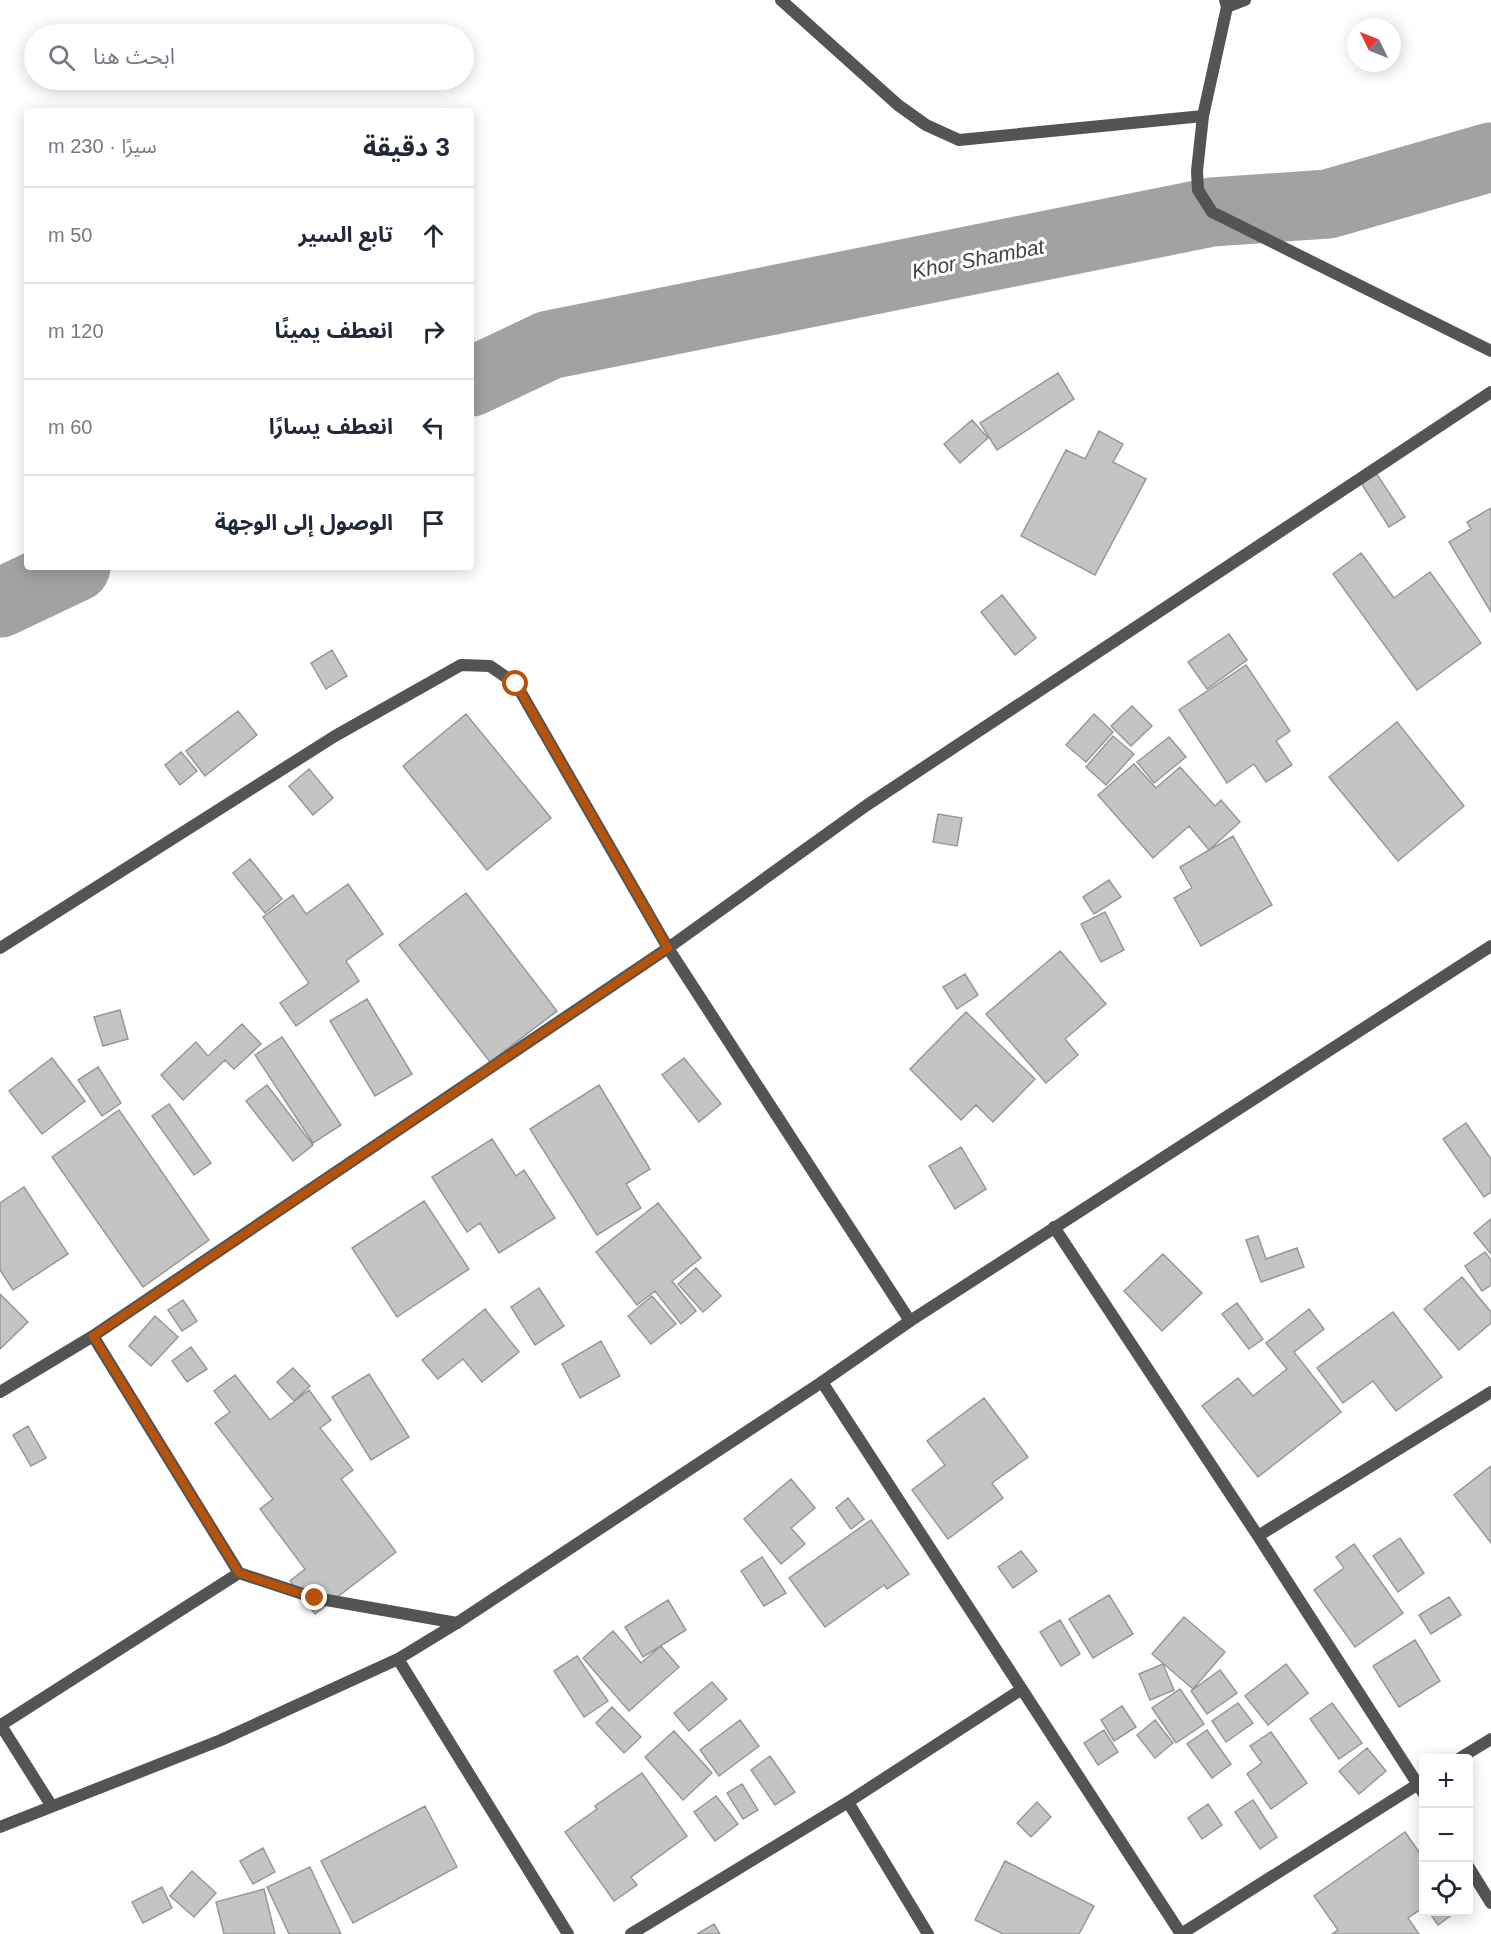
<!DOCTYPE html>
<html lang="ar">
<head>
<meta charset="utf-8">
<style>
	body { margin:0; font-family:Arial,"Noto Sans Arabic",sans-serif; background:#f2f2f3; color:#1f2937; direction:rtl }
	.controls { position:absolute; right:18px; bottom:18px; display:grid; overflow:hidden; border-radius:6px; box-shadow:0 3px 15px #0003 }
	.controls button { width:54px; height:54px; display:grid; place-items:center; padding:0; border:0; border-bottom:2px solid #e0e1e3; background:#fff; color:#1f2937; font:30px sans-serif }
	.compass { position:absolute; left:1347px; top:18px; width:54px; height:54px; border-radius:50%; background:#fff; box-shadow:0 3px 15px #0003; rotate:313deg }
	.stop { position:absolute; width:18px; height:18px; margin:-14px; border:4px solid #b45309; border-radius:50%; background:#fff }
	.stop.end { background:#b45309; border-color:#fff; box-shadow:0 2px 6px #0008 }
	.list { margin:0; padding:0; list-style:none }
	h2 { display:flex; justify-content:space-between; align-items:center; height:78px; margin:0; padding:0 24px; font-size:26px }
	h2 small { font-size:20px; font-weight:400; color:#747a83 }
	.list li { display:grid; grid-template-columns:39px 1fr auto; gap:18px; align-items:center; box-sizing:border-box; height:96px; padding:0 24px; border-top:2px solid #e0e1e3 }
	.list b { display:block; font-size:22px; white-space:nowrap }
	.list em { font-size:20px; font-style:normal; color:#747a83 }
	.icon { flex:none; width:33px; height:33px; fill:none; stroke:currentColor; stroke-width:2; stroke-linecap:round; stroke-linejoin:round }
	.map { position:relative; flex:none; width:1491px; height:1934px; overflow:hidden; direction:ltr }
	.search { position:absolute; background:#fff; box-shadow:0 3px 15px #0003; left:24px; top:24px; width:450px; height:66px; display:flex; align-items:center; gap:15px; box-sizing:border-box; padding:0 21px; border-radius:33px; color:#747a83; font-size:22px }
	.panel { position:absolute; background:#fff; box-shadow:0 3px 15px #0003; left:24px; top:108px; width:450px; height:462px; border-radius:6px; direction:rtl }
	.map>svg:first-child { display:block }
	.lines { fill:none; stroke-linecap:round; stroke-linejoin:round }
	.river { stroke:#a2a2a2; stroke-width:69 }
	.building { fill:#c4c4c4; stroke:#989898; stroke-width:1.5 }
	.minor { stroke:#545454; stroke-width:12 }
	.tertiary { stroke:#545454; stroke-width:12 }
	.route { stroke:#b45309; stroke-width:8 }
	.labels { text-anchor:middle; stroke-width:6; stroke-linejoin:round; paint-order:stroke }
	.water-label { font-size:21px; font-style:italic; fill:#434343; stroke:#fff }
</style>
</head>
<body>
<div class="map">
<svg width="1491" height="1934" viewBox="0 0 1491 1934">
	<rect width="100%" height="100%" fill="#fff"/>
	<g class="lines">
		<!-- river -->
		<path class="river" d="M471 382 549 345 1212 212 1328 204 1491 157
			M0 603 76 567"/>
	</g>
	<!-- building -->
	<path class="building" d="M1058 373 1074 399 997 450 980 423Z
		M972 420 988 438 960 463 944 444Z
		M1099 431 1123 444 1113 462 1146 479 1095 575 1021 536 1066 450 1085 459Z
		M1376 473 1405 517 1389 527 1361 483Z
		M1491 508V612L1449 542 1471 529 1467 522Z
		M1361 553 1394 598 1430 572 1481 643 1417 690 1333 574Z
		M1002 595 1036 638 1015 655 981 612Z
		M1229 634 1247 660 1207 689 1188 662Z
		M332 650 347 676 326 689 311 663Z
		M1246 665 1290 731 1276 741 1292 765 1266 782 1254 764 1227 783 1179 710Z
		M1132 706 1152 726 1131 746 1111 726Z
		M238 711 257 735 205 776 186 751Z
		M466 714 551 818 487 870 403 766Z
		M1094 714 1113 732 1086 762 1066 745Z
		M1397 722 1464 806 1398 861 1329 777Z
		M1113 736 1134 754 1106 785 1086 767Z
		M1169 737 1186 757 1154 783 1137 762Z
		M181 752 197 771 180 785 165 765Z
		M1134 764 1156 788 1180 767 1215 806 1221 800 1240 822 1209 850 1189 826 1153 858 1098 795Z
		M309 769 333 798 313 815 289 786Z
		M938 814 962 818 957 846 933 842Z
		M1233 836 1272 905 1201 946 1174 898 1192 888 1180 867Z
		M250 859 282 899 265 913 233 873Z
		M1109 880 1121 897 1094 914 1083 897Z
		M348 884 383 934 346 961 359 981 296 1026 280 1003 309 983 263 917 293 895 306 914Z
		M466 893 557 1011 490 1062 399 945Z
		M1105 912 1124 950 1101 962 1081 924Z
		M1060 951 1106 1004 1065 1039 1078 1055 1046 1083 986 1014Z
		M965 974 978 995 957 1009 943 987Z
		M367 999 412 1074 375 1096 330 1021Z
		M120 1010 128 1039 103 1046 94 1017Z
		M966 1012 1035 1079 993 1122 976 1105 961 1120 910 1069Z
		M242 1024 261 1044 234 1069 225 1060 183 1100 161 1075 196 1042 208 1056Z
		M282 1037 341 1125 313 1143 255 1055Z
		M52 1058 85 1101 42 1134 9 1091Z
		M684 1058 721 1104 699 1122 662 1075Z
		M98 1067 121 1103 102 1116 78 1080Z
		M267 1085 313 1145 293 1161 246 1101Z
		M599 1085 650 1169 626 1184 641 1208 597 1235 530 1129Z
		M169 1104 211 1163 194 1175 152 1116Z
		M119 1110 209 1240 143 1287 52 1157Z
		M1466 1123 1491 1159V1192L1484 1197 1443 1139Z
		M492 1139 516 1176 524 1170 555 1218 499 1253 480 1223 467 1232 432 1177Z
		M961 1147 986 1189 955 1209 929 1166Z
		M24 1187 68 1254 13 1290 0 1270V1203Z
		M424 1201 469 1269 397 1317 352 1248Z
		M658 1203 701 1258 672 1281 696 1311 681 1324 655 1291 637 1305 596 1252Z
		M1491 1219V1254L1474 1233Z
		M1258 1236 1266 1259 1297 1248 1304 1267 1261 1282 1246 1240Z
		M1485 1252 1491 1260V1285L1482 1291 1465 1266Z
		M1163 1254 1202 1293 1162 1331 1124 1291Z
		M696 1268 721 1296 703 1312 678 1284Z
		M1462 1277 1491 1312V1323L1459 1350 1424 1309Z
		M539 1288 564 1326 535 1345 511 1307Z
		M0 1294 28 1322 0 1349Z
		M652 1296 676 1324 651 1344 628 1316Z
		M183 1300 197 1321 182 1331 168 1310Z
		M1237 1303 1263 1339 1249 1349 1222 1314Z
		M485 1309 519 1352 482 1382 463 1359 438 1379 422 1360Z
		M1309 1309 1324 1329 1294 1352 1341 1412 1258 1477 1202 1406 1238 1378 1253 1396 1287 1369 1266 1343Z
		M1393 1312 1442 1377 1396 1411 1373 1381 1343 1403 1317 1368Z
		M155 1316 178 1337 151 1366 129 1346Z
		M601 1341 620 1376 580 1398 562 1364Z
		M191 1347 207 1369 187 1382 172 1361Z
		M293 1368 310 1386 294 1401 277 1382Z
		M369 1374 409 1437 371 1460 332 1397Z
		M235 1375 270 1420 309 1390 331 1420 320 1428 353 1470 341 1479 396 1552 315 1614 290 1581 305 1569 260 1509 273 1499 215 1423 230 1412 214 1391Z
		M984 1398 1028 1457 992 1483 1003 1498 948 1539 912 1490 945 1465 927 1441Z
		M28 1426 46 1458 31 1466 13 1435Z
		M1491 1466V1543L1454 1495Z
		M791 1479 815 1508 791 1528 805 1544 781 1564 744 1519Z
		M848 1498 864 1519 851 1529 836 1508Z
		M871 1520 909 1574 887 1589 884 1585 825 1627 789 1578Z
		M1400 1538 1424 1573 1398 1592 1373 1556Z
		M1354 1544 1403 1613 1355 1647 1314 1590 1344 1568 1336 1557Z
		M1021 1551 1037 1571 1013 1588 998 1567Z
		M762 1557 786 1593 764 1606 741 1571Z
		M1109 1595 1133 1634 1093 1658 1069 1619Z
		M1449 1597 1461 1615 1431 1634 1419 1615Z
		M668 1600 686 1630 643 1657 625 1627Z
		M1184 1617 1225 1652 1193 1689 1152 1654Z
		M1060 1620 1080 1654 1061 1666 1040 1632Z
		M613 1631 641 1663 661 1646 679 1667 629 1711 583 1658Z
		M1415 1640 1440 1681 1399 1707 1373 1666Z
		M577 1656 608 1701 584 1717 554 1671Z
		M1163 1664 1174 1690 1150 1700 1139 1674Z
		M1286 1664 1308 1693 1268 1725 1245 1696Z
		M1220 1670 1237 1693 1207 1714 1191 1691Z
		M712 1682 727 1699 689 1731 674 1713Z
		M1180 1689 1204 1724 1176 1743 1152 1708Z
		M1238 1703 1253 1723 1226 1742 1212 1721Z
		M1332 1703 1362 1743 1339 1759 1310 1719Z
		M1122 1706 1136 1727 1114 1741 1101 1720Z
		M612 1707 641 1737 624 1753 596 1723Z
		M740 1720 759 1746 719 1776 700 1750Z
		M1155 1720 1173 1743 1155 1758 1137 1735Z
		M1104 1730 1118 1752 1098 1765 1084 1743Z
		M1207 1730 1231 1764 1212 1778 1187 1744Z
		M674 1731 712 1773 683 1800 645 1757Z
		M1271 1732 1307 1783 1271 1809 1247 1774 1262 1763 1250 1746Z
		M1367 1748 1386 1771 1359 1794 1339 1771Z
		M770 1756 795 1792 775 1805 751 1770Z
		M642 1773 687 1836 631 1877 637 1885 614 1901 565 1832 597 1809 595 1806Z
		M742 1784 758 1810 743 1819 727 1793Z
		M716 1796 738 1824 715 1841 694 1812Z
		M1253 1800 1277 1837 1260 1849 1235 1812Z
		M1037 1802 1051 1817 1031 1837 1017 1823Z
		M1208 1804 1222 1825 1202 1839 1188 1818Z
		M425 1806 457 1867 353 1923 321 1861Z
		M1405 1832 1424 1859V1907L1408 1918 1419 1934H1332L1338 1930 1314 1896Z
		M263 1848 275 1872 253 1884 240 1861Z
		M1005 1861 1094 1906 1079 1934H1003L975 1920Z
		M310 1867 341 1934H289L267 1887Z
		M192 1871 216 1893 194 1917 170 1896Z
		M162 1887 172 1908 143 1923 132 1902Z
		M264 1889 275 1934H224L216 1902Z
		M1429 1912H1456L1438 1925Z
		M714 1924 720 1934H697Z"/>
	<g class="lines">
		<!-- minor -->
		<path class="minor" d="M781 0 898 105 926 125 959 140 1203 116
			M1225 0 1227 7 1203 116 1197 171 1198 190 1212 212 1491 351
			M1227 7 1245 0
			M0 948 335 736 461 665 490 666 516 684 668 948 910 1321
			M1054 1227 1258 1536 1424 1794
			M93 1336 239 1573 315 1598 457 1623
			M822 1382 1181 1934
			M0 1392 93 1336 668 948 867 805 1491 392
			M1258 1536 1491 1392
			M0 1724 51 1805
			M1 1725 239 1573
			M1460 1758 1491 1739
			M848 1802 928 1934
			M1468 1866 1491 1903
			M631 1934 848 1802 1022 1689
			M1181 1934 1423 1781"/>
		<!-- tertiary -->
		<path class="tertiary" d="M398 1659 568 1934
			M0 1827 221 1740 398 1659 457 1623 822 1382 910 1321 1491 946"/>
	</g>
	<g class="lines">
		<!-- route -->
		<path class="route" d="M315 1598 239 1573 93 1336 668 948 516 684"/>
	</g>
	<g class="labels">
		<!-- water labels -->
		<g class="water-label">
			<text transform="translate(978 259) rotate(-11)" y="7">Khor Shambat</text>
		</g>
	</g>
</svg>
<div class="controls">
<button>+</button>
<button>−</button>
<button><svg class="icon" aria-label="locate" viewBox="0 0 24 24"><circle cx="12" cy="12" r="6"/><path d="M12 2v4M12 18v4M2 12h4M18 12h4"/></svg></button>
</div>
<svg class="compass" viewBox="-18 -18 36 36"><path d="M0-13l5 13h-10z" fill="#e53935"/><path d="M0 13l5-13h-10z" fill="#747a83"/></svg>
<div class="stop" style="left:516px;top:684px"></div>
<div class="stop end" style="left:315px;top:1598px"></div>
<div class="search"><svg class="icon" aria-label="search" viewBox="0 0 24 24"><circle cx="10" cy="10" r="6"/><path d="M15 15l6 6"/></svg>ابحث هنا</div>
<section class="panel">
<h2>3 دقيقة<small>سيرًا · 230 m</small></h2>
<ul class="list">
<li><svg class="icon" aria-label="ahead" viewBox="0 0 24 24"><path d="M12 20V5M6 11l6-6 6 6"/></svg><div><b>تابع السير</b></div><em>50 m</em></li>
<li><svg class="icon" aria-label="right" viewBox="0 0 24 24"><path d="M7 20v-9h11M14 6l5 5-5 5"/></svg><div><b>انعطف يمينًا</b></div><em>120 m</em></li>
<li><svg class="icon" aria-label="left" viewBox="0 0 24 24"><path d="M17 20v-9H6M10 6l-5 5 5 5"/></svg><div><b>انعطف يسارًا</b></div><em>60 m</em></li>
<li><svg class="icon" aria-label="arrive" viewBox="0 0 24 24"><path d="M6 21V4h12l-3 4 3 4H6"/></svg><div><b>الوصول إلى الوجهة</b></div></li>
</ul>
</section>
</div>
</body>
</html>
